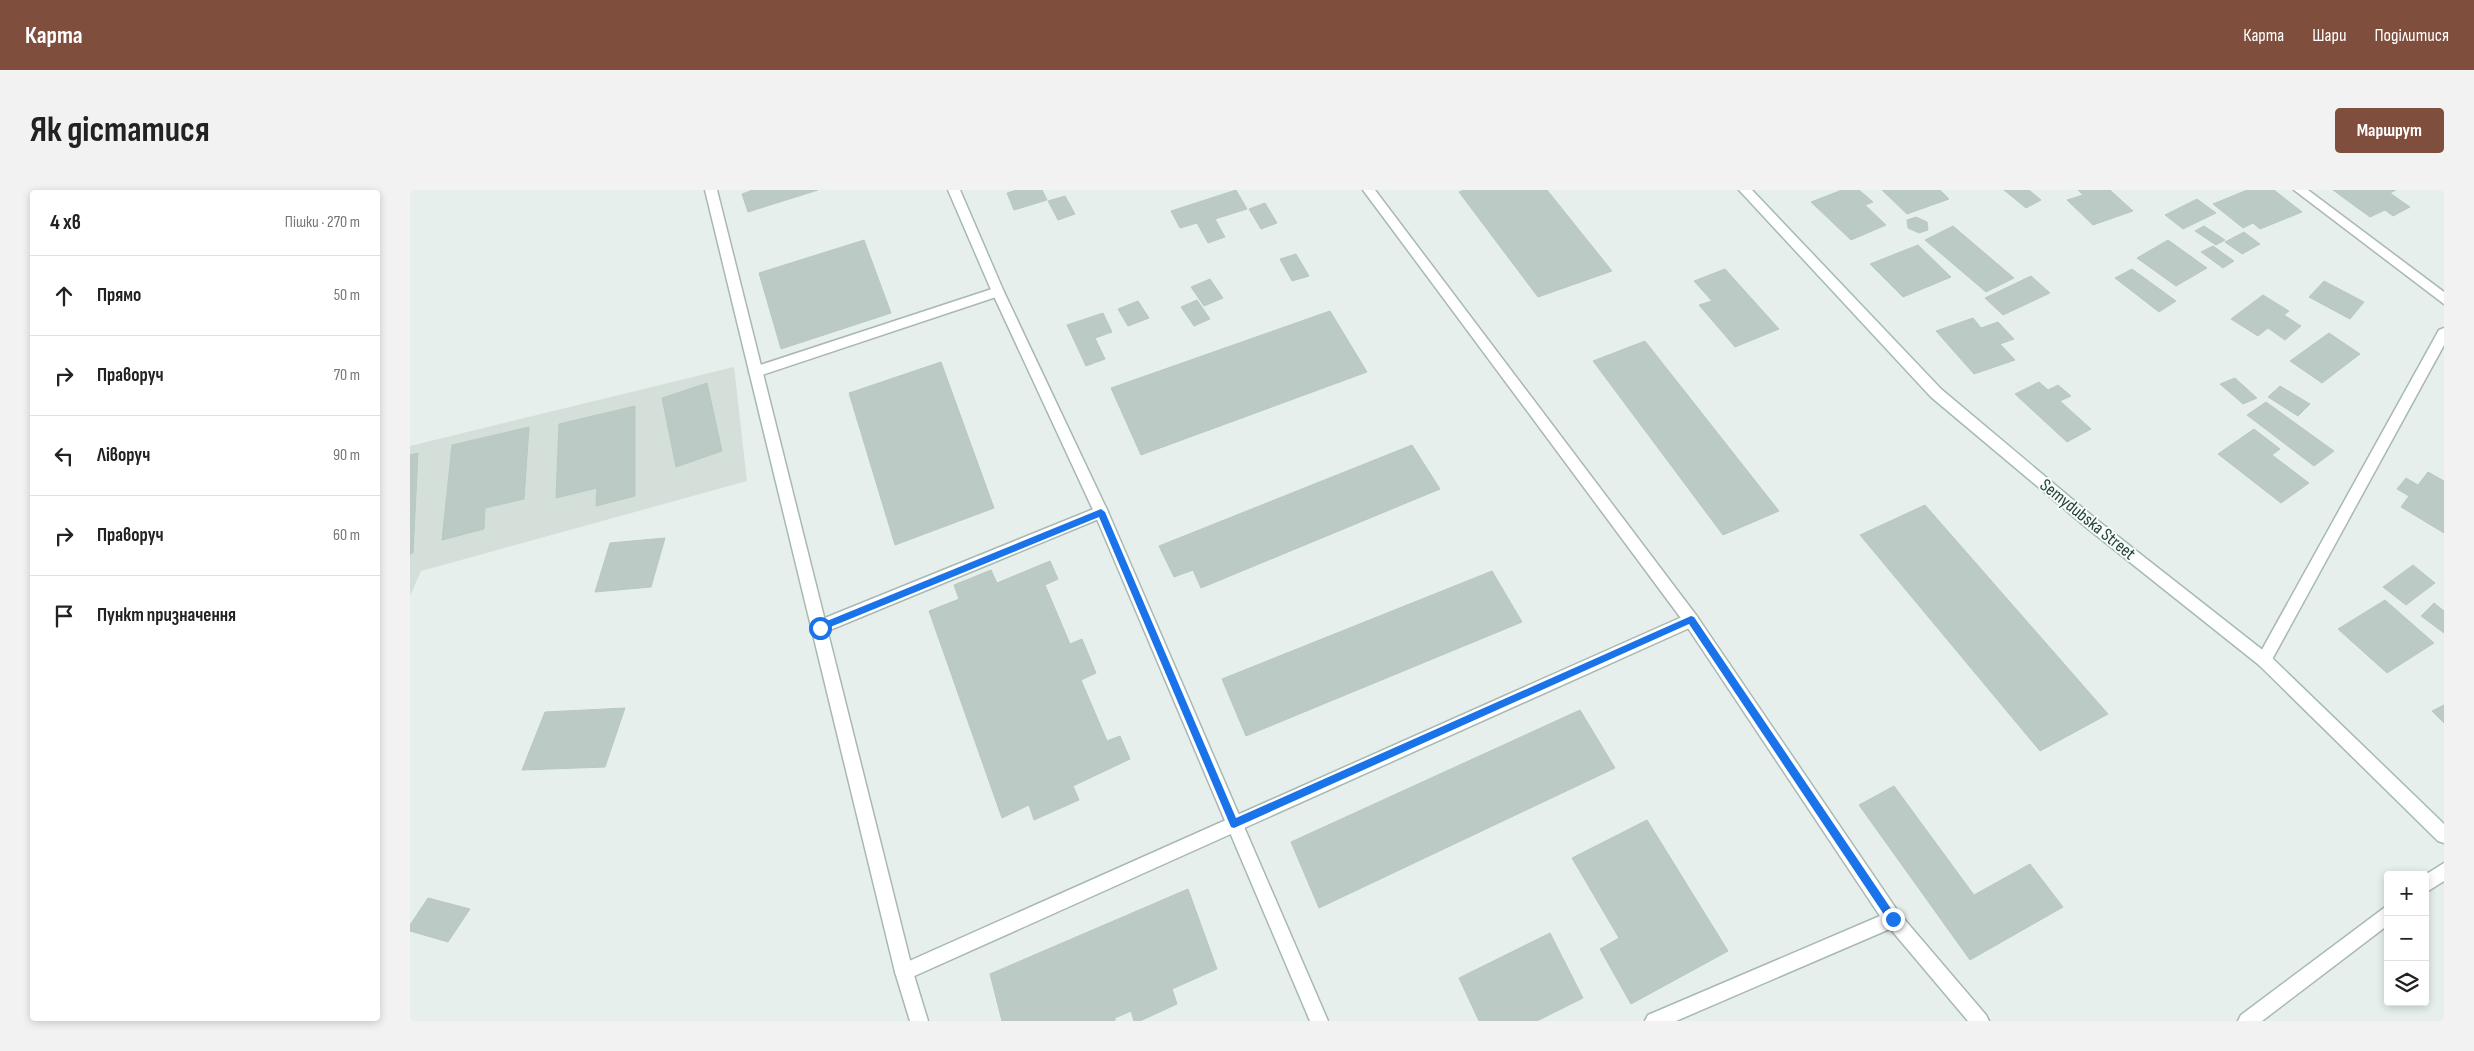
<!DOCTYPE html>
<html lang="uk">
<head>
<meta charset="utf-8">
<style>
	body { margin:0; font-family:"Sofia Sans Condensed",sans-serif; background:#f2f2f2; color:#222 }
	.controls { position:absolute; right:15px; bottom:15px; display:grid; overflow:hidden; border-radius:5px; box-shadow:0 2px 8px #0003 }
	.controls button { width:45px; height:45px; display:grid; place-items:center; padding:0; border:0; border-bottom:1px solid #e0e0e0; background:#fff; color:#222; font:25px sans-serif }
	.stop { position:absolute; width:15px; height:15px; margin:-11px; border:4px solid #1a73e8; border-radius:50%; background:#fff }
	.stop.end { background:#1a73e8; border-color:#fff; box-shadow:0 1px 5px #0008 }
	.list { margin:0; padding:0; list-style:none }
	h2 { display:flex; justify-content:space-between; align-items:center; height:65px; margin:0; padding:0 20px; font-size:21px }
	h2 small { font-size:16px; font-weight:400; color:#767676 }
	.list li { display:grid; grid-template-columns:32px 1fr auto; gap:15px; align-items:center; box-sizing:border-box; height:80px; padding:0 20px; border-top:1px solid #e0e0e0 }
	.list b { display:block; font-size:19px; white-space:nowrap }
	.list em { font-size:16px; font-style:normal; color:#767676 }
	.icon { flex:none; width:28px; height:28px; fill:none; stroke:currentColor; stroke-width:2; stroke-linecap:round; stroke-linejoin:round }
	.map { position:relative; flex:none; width:2034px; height:831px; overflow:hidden; border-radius:5px }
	header { display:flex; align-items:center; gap:30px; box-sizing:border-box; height:70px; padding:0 25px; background:#804e3d; color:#fff }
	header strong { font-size:24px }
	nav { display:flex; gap:28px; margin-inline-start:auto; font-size:18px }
	.intro { display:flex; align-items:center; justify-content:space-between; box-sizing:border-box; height:120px; padding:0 30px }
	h1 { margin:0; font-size:35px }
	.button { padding:12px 22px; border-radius:5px; background:#804e3d; color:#fff; font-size:18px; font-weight:700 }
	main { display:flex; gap:30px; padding:0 30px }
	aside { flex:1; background:#fff; border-radius:5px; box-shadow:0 2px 8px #0003 }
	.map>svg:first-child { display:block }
	.built { fill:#d4dfda }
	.building { fill:#bbcac4; stroke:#b8c9c2 }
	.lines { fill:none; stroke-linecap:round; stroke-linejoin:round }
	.lane-casing { stroke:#a8b8b2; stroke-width:3 }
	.street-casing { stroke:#a8b8b2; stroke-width:3 }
	.secondary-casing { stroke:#a4bbb3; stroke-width:3 }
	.lane { fill:#fff; fill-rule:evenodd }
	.street { fill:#fff; fill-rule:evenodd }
	.secondary { fill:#fff; fill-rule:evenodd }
	.route { fill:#1a73e8 }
	.labels { text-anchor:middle; stroke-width:4; stroke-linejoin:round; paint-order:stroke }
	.street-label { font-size:18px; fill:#24423a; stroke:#f7fbf9 }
</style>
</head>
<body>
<header>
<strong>Карта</strong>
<nav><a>Карта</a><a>Шари</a><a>Поділитися</a></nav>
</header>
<div class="intro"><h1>Як дістатися</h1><a class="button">Маршрут</a></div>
<main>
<aside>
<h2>4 хв<small>Пішки · 270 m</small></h2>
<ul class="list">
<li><svg class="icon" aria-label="ahead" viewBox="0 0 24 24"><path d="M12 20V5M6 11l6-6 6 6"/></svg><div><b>Прямо</b></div><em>50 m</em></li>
<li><svg class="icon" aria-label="right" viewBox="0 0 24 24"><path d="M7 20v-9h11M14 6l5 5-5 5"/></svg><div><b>Праворуч</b></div><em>70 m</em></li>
<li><svg class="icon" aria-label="left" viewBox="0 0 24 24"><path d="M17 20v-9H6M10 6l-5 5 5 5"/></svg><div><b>Ліворуч</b></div><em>90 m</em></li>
<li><svg class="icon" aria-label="right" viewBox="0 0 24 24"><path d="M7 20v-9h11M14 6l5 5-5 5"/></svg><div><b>Праворуч</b></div><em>60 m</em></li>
<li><svg class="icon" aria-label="arrive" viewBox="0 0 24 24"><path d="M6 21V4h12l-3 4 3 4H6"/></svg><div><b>Пункт призначення</b></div></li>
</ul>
</aside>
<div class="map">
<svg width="2034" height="831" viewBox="0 0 2034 831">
	<rect width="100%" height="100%" fill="#e6efeb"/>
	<!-- built -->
	<path class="built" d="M324 177 337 291 11 381 0 406V256Z"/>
	<!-- building -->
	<path class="building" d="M343 0H408L338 22 332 4Z
		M607 0H632L637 10 604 20 597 3Z
		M826 0 837 19 805 29 815 47 798 53 787 33 770 38 761 21Z
		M1054 0H1137L1202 81 1128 107 1049 2Z
		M1432 0H1449L1463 12 1455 15 1476 35 1441 50 1401 12Z
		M1472 0H1530L1539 9 1497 24Z
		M1594 0H1619L1631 10 1616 18Z
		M1668 0H1700L1723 21 1683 35 1657 10 1673 5Z
		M1837 0H1864L1892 22 1850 39 1843 33 1833 38 1803 14Z
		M1923 0H1986L1980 3 2000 17 1983 26 1975 20 1960 27Z
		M655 6 665 24 648 30 638 11Z
		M1787 9 1806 23 1773 39 1755 25Z
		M855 13 867 33 851 39 839 19Z
		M1506 27 1517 32 1518 40 1509 43 1498 38 1497 30Z
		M1543 36 1604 88 1576 102 1515 50Z
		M1794 36 1815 50 1806 55 1785 41Z
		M1834 42 1850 54 1832 64 1815 52Z
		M454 50 481 123 371 159 349 83Z
		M1758 50 1797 78 1766 96 1727 68Z
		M1508 55 1541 87 1493 107 1460 74Z
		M1803 56 1824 71 1813 78 1791 62Z
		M886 64 899 86 882 91 870 69Z
		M1315 79 1369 139 1325 157 1289 115 1302 111 1284 91Z
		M1722 79 1766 111 1749 122 1705 88Z
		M1621 86 1640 103 1593 125 1575 108Z
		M800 89 813 108 794 116 781 97Z
		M1914 91 1954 112 1940 129 1899 107Z
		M1853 105 1879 121 1874 125 1891 136 1875 150 1858 138 1848 146 1821 129Z
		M787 110 800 129 784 136 771 117Z
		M728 111 739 128 718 136 708 119Z
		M920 121 957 182 731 265 701 198Z
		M693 123 702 142 685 148 695 169 676 176 657 135Z
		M1563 128 1571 138 1588 132 1604 149 1590 154 1605 170 1564 184 1526 141Z
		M1919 143 1950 164 1912 193 1880 171Z
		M1235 151 1369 321 1313 345 1183 171Z
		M531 172 584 318 485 355 439 203Z
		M1825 188 1847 208 1833 214 1810 194Z
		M1629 192 1638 200 1648 195 1661 206 1650 211 1681 239 1657 252 1605 204Z
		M297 193 312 261 266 277 252 208Z
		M1870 196 1900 214 1888 226 1858 207Z
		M1856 212 1924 261 1904 276 1837 225Z
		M225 216V306L186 316 187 298 146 308 149 234Z
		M119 237 114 309 75 318 74 339 32 350 42 255Z
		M1844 239 1870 259 1862 265 1899 293 1871 313 1808 264Z
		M1002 255 1030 299 791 398 783 380 764 387 749 356Z
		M8 263 3 363 0 364V265Z
		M2018 282 2034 291V343L1991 317 1999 306 1987 299 1996 288 2008 295Z
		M1515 315 1698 524 1630 561 1450 345Z
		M255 348 241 397 185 402 200 353Z
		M640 371 648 389 635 395 660 454 672 449 686 483 671 490 697 551 710 546 720 569 663 596 669 610 624 630 619 615 592 628 519 421 549 409 544 395 581 380 587 393Z
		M2003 375 2025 393 1996 415 1973 397Z
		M1082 381 1112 432 836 546 812 489Z
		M1975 410 2024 453 1977 483 1928 439Z
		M2024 413 2034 421V443L2011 426Z
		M2034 515V533L2022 521Z
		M215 518 195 577 112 580 135 522Z
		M1170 520 1205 578 909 718 881 652Z
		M1484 596 1564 705 1620 674 1653 717 1560 770 1449 615Z
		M1237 630 1318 761 1221 814 1190 759 1209 748 1162 668Z
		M778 699 807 779 762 799 767 814 730 831H724L721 821 705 828V831H592L580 784Z
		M18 708 60 719 38 752 0 741V735Z
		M1140 743 1173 808 1127 831H1069L1049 788Z"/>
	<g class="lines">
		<defs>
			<path id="lane" d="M588 97 594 102 592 105 346 187 339 182 341 178Z
				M691 316 696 318 698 322 696 326 415 442 410 444 405 442 402 437 405 432Z
				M1281 423 1286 425 1289 430 1286 435 500 788 494 791 488 788 485 782 488 776Z
				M2034 673V691L2015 703V685Z
				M1978 715V735L1852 831H1828L1831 825Z
				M1483 720 1489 723 1576 825 1579 831H1558L1477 735 1474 729 1477 723Z"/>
			<path id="street" d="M295 0H307L503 782 518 831H500L485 782Z
				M538 0H550L594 102 698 322 918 831H900L684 322 582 102Z
				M953 0H965L1286 425 1489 723 1492 729 1489 735 1266 831H1235L1238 825 1470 726 1276 435Z
				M1884 0H1898L2034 102V114Z
				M2034 138V155L1859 475 1854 477 1849 475 1846 470 1849 465 2029 140Z"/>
			<path id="secondary" d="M1329 0H1342L1531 199 1687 330 1859 465 2034 634V653L2028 651 1849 475 1677 338 1521 207Z"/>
		</defs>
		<!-- lane casing -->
		<use href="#lane" class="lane-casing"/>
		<!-- street casing -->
		<use href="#street" class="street-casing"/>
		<!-- secondary casing -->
		<use href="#secondary" class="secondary-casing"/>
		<!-- lane -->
		<use href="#lane" class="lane"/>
		<!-- street -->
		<use href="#street" class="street"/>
		<!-- secondary -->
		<use href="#secondary" class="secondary"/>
	</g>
	<!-- route -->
	<path class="route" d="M691 319 695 322 826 628 1281 426 1284 427 1486 726V732H1479L1279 434 824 638 821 637 689 327 413 440 410 441 406 438 407 435Z"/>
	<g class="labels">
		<!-- street labels -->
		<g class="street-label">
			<text transform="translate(1678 329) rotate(39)" y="6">Semydubska Street</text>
		</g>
	</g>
</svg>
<div class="controls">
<button>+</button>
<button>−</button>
<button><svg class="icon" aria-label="layers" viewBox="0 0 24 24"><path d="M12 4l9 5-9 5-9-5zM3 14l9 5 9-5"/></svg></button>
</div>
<div class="stop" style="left:410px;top:438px"></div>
<div class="stop end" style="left:1483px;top:729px"></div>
</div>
</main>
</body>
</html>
